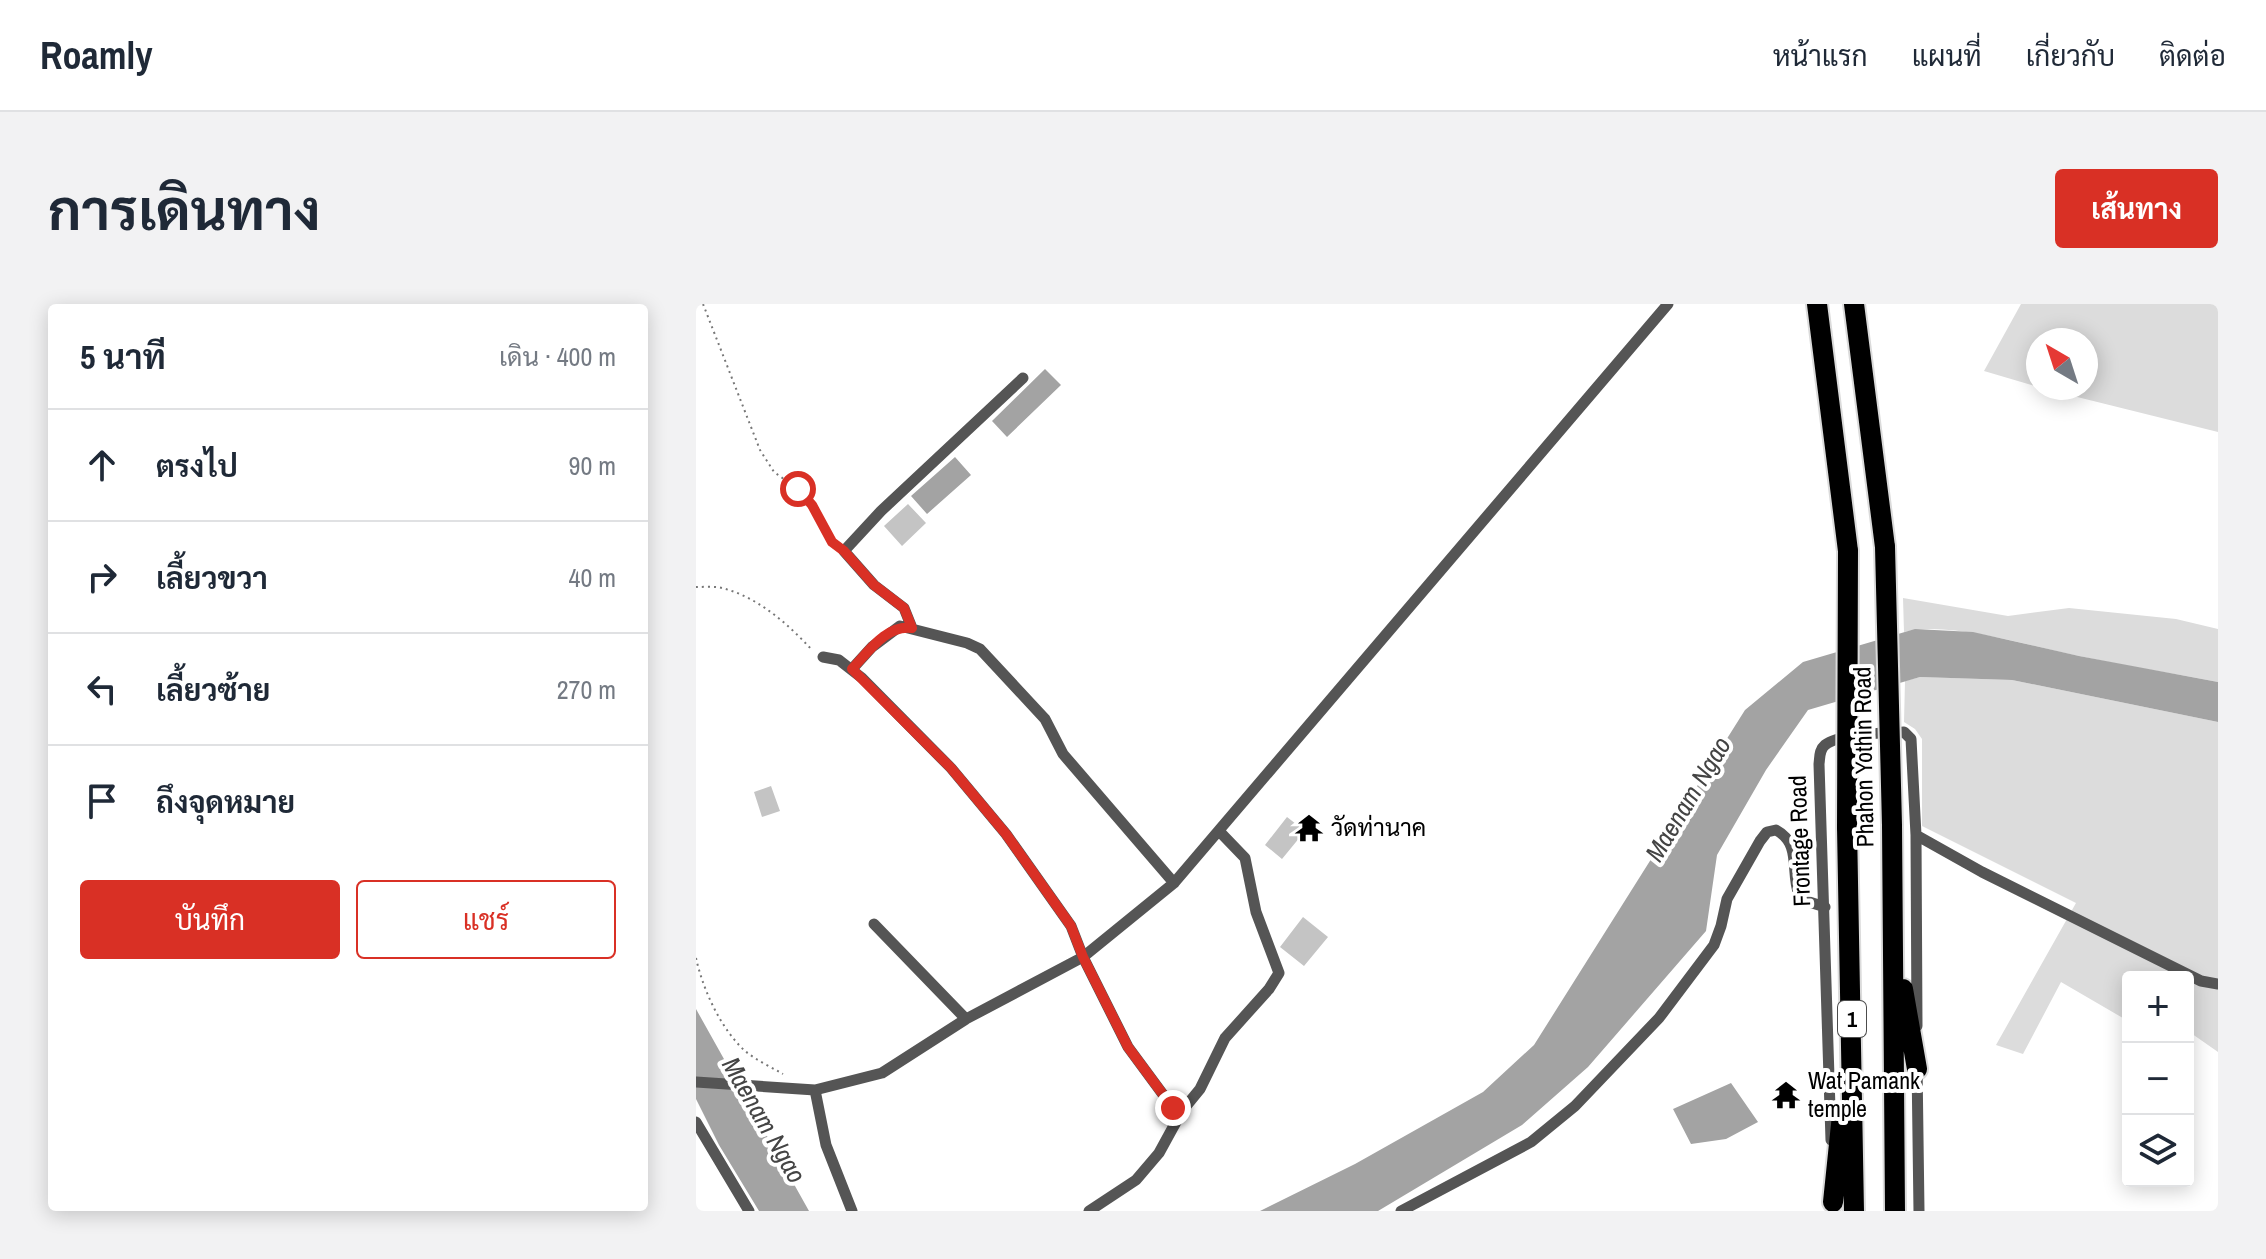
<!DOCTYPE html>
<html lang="th">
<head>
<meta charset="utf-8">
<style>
	body { margin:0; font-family:"Archivo Narrow",Sarabun,sans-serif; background:#f2f2f3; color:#1f2937 }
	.controls { position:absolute; right:24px; bottom:24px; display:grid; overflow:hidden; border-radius:8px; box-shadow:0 4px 20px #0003 }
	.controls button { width:72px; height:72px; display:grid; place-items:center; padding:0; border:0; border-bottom:2px solid #e0e1e3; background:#fff; color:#1f2937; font:40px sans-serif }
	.compass { position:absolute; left:1330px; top:24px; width:72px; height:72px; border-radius:50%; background:#fff; box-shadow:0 4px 20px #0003; rotate:321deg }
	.stop { position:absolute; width:24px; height:24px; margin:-18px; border:6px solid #d93025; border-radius:50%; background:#fff }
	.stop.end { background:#d93025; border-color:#fff; box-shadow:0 2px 8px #0008 }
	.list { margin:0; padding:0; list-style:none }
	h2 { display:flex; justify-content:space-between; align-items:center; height:104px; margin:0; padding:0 32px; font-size:34px }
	h2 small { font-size:26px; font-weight:400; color:#747a83 }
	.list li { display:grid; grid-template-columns:52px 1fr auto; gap:24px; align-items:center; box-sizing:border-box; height:112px; padding:0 32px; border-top:2px solid #e0e1e3 }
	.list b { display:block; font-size:30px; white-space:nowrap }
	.list em { font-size:26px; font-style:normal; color:#747a83 }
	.actions { display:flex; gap:16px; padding:24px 32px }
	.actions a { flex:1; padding:18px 0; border:2px solid #d93025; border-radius:8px; text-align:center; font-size:28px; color:#d93025 }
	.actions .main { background:#d93025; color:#fff }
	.icon { flex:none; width:44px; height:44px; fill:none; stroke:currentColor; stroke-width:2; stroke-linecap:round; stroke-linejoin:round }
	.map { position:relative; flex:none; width:1522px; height:907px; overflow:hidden; border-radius:8px }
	header { display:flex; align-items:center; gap:48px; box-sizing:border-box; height:112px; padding:0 40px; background:#fff; border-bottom:2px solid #e0e1e3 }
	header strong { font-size:38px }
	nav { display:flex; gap:44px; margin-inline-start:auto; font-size:28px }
	.intro { display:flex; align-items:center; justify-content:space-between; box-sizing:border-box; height:192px; padding:0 48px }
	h1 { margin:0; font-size:56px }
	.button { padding:20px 36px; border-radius:8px; background:#d93025; color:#fff; font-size:28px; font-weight:700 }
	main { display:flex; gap:48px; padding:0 48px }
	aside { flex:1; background:#fff; border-radius:8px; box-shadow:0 4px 20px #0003 }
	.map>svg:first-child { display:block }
	.green { fill:#dcdcdc }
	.water { fill:#a3a3a3 }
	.building { fill:#c4c4c4 }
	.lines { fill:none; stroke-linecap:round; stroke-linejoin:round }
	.highway-casing { stroke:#dbdbdb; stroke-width:24 }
	.path { stroke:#777; stroke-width:2; stroke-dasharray:2 4; stroke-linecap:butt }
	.street { stroke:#555; stroke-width:11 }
	.highway { stroke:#000; stroke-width:20 }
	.highway-bridge-casing { stroke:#dbdbdb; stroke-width:24; stroke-linecap:butt }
	.highway-bridge { stroke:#000; stroke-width:20 }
	.route { stroke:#d93025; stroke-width:10 }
	.labels { text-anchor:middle; stroke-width:8; stroke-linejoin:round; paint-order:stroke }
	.shield { fill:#fff; stroke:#4c4c4c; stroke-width:2 }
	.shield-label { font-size:22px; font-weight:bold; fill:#000 }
	.street-label { font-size:24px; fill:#000; stroke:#fff }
	.poi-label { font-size:24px; fill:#000; stroke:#fff; text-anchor:start }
	.water-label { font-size:26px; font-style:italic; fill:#444; stroke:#fff }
</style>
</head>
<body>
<header>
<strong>Roamly</strong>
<nav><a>หน้าแรก</a><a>แผนที่</a><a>เกี่ยวกับ</a><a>ติดต่อ</a></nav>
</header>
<div class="intro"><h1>การเดินทาง</h1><a class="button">เส้นทาง</a></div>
<main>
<aside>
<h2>5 นาที<small>เดิน · 400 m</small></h2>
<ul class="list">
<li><svg class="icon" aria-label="ahead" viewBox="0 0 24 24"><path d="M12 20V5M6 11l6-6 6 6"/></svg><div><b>ตรงไป</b></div><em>90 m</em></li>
<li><svg class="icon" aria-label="right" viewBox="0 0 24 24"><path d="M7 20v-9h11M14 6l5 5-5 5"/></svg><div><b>เลี้ยวขวา</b></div><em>40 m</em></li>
<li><svg class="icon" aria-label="left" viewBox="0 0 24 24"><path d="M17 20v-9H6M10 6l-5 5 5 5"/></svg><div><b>เลี้ยวซ้าย</b></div><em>270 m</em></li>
<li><svg class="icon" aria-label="arrive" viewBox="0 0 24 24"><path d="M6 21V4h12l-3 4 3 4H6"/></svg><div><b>ถึงจุดหมาย</b></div></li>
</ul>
<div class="actions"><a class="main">บันทึก</a><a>แชร์</a></div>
</aside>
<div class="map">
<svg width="1522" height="907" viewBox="0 0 1522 907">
	<rect width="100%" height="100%" fill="#fff"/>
	<!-- green -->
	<path class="green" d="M1325 0H1522V128L1345 84H1390V36H1342V83L1288 67Z
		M1207 294 1312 312 1373 304 1480 315 1522 325V378C1476 369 1429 362 1383 352 1337 343 1252 316 1208 328Z
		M1224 373 1316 376 1522 418V748L1492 727V673H1432V717L1365 678 1327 750 1300 741 1380 599 1226 522V435L1219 425 1208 418 1209 377Z"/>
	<!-- water -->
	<path class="water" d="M349 65 365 81 311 133 296 117Z
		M259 153 275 171 231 210 215 192Z
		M1219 325 1277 328 1383 352 1522 378V418L1316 376 1224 373 1112 406 1070 466 1021 551 1010 627 892 763 826 821 682 907H564L659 860 787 788 838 741 1049 406 1107 358Z
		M0 705 113 907H63L23 841 0 795Z
		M1035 779 1062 818 1030 835 995 840 977 805Z"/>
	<!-- building -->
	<path class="building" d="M212 200 230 219 206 242 188 222Z
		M75 482 84 507 66 513 58 488Z
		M591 513 609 527 586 555 569 541Z
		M607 613 632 633 608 662 584 643Z"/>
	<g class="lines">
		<defs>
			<path id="highway" d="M1121 0 1152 247
				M1158 0 1189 243
				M1196 521 1199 907
				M1151 523 1158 907
				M1207 685 1221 765
				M1137 898 1146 811"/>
		</defs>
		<!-- highway casing -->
		<use href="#highway" class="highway-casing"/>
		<!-- path -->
		<path class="path" d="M7 0 64 146 78 168 102 185 116 201 128 228 138 240
			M0 283C8 283 18 282 26 284 62 293 92 320 116 346
			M0 654C7 686 25 725 49 747 60 756 75 763 87 770"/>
		<!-- street -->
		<path class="street" d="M216 324 208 304 178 281 148 247 185 207 327 74
			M127 353 143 356 166 374 255 464 310 530 375 622 387 653 432 743 477 804 486 807
			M156 365 176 343 204 322 271 339 284 345 349 415 367 450 478 579
			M1220 531 1286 568 1505 677 1522 680
			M178 620 270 715
			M1221 760 1223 907
			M0 778 119 786 186 769 270 715 387 653 478 579 972 0
			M119 786 130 841 156 907
			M0 818 53 907
			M1135 836 1123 460C1124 453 1123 446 1129 441 1144 429 1189 429 1208 428L1215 435 1220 531 1221 722
			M393 907 440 876 463 849 486 807 504 785 529 734 573 685 583 669 560 608 549 554 523 527
			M705 907 835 838 879 802 963 714 1018 641 1025 622 1031 595 1064 537 1071 528 1080 526C1106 540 1094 567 1103 591L1107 596 1129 603"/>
		<!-- highway -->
		<use href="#highway" class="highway"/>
		<defs>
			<path id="highway-bridge" d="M1189 243 1196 521
				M1151 523 1152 247"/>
		</defs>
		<!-- highway-bridge casing -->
		<use href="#highway-bridge" class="highway-bridge-casing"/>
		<!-- highway-bridge -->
		<use href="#highway-bridge" class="highway-bridge"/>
	</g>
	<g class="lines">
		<!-- route -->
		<path class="route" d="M102 185 116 201 136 238 148 247 178 281 208 304 216 324C191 320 172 348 156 365L255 464 310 530 375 622 387 653 432 743 477 804"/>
	</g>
	<!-- icons -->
	<defs>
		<symbol id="temple-bare" viewBox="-9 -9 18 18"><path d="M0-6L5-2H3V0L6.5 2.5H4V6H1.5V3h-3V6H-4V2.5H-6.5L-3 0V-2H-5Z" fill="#000" stroke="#fff" stroke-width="2.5" paint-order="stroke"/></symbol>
	</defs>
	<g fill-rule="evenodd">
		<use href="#temple-bare" x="593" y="504" width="40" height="40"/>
		<use href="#temple-bare" x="1070" y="771" width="40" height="40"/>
	</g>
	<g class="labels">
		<!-- shield labels -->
		<rect class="shield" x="1142" y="697" width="28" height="36" rx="6"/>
		<g class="shield-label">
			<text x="1156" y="723">1</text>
		</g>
		<!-- street labels -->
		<g class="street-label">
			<text transform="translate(1168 453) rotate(-91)" y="8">Phahon Yothin Road</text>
			<text transform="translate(1104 537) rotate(-92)" y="8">Frontage Road</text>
		</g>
		<!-- poi labels -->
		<g class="poi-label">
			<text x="635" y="532">วัดท่านาค</text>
			<text x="1112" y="785">Wat Pamank<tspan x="1112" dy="28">temple</tspan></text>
		</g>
		<!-- water labels -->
		<g class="water-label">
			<text transform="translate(992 495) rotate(-59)" y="9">Maenam Ngao</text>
			<text transform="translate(68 816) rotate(60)" y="9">Maenam Ngao</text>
		</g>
	</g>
</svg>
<div class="controls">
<button>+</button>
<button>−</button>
<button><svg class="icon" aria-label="layers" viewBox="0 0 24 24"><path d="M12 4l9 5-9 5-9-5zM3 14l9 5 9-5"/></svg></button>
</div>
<svg class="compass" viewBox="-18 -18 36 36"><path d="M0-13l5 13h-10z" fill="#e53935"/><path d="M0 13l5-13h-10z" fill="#747a83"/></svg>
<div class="stop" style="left:102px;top:185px"></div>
<div class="stop end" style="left:477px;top:804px"></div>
</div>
</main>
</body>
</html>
